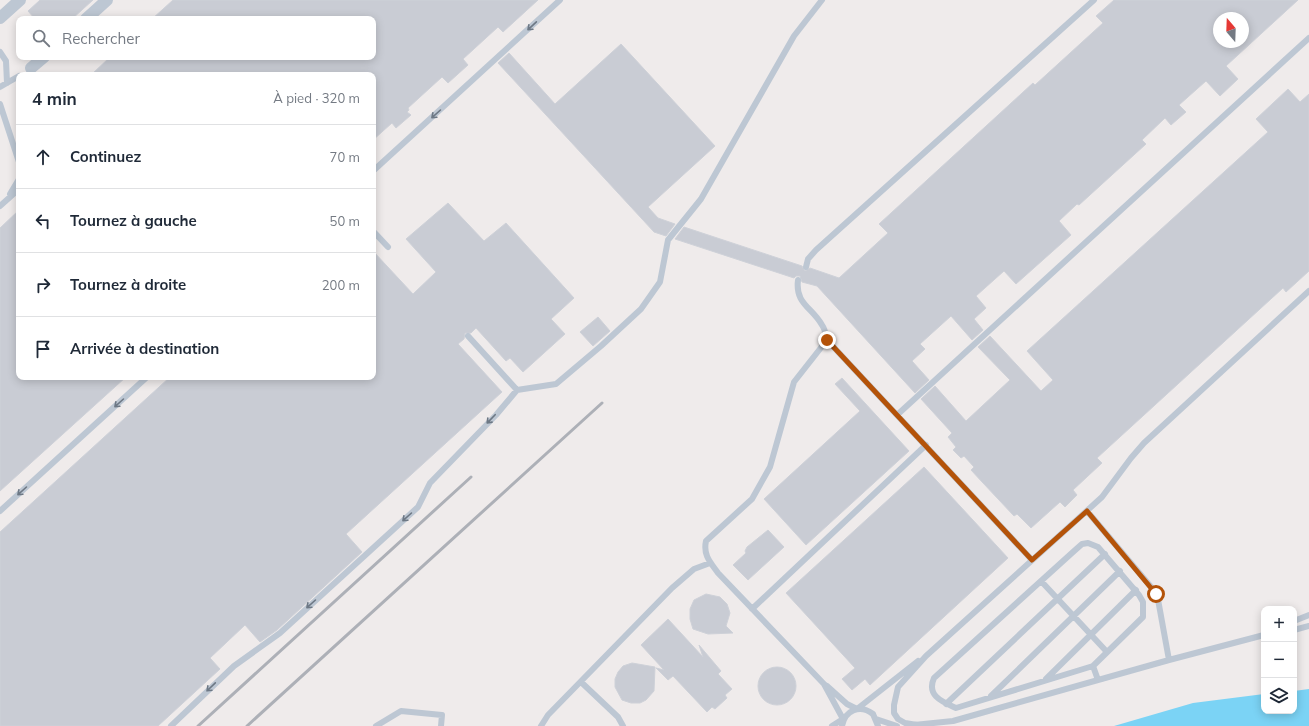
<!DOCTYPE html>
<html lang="fr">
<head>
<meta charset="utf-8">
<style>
	body { margin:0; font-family:Mulish,sans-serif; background:#f6f6f7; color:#1f2937 }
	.controls { position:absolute; right:12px; bottom:12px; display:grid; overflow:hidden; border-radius:8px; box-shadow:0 2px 10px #0003 }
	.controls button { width:36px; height:36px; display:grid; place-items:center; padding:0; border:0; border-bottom:1px solid #e0e1e3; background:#fff; color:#1f2937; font:20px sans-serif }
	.compass { position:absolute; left:1213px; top:12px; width:36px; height:36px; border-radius:50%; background:#fff; box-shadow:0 2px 10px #0003; rotate:341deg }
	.stop { position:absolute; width:12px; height:12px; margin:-9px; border:3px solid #b45309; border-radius:50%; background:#fff }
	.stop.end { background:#b45309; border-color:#fff; box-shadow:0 1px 4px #0008 }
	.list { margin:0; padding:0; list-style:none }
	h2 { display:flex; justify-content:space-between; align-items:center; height:52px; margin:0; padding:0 16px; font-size:17px }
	h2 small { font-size:13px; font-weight:400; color:#747a83 }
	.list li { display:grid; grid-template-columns:26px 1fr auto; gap:12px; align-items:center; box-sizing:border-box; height:64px; padding:0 16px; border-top:1px solid #e0e1e3 }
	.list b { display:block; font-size:15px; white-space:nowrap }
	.list em { font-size:13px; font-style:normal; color:#747a83 }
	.icon { flex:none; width:22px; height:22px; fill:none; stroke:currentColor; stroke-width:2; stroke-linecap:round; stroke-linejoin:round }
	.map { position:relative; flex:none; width:1309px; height:726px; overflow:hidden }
	.search { position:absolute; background:#fff; box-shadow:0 2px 10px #0003; left:16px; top:16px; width:360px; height:44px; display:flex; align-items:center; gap:10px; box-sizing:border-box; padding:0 14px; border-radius:8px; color:#747a83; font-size:15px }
	.panel { position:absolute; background:#fff; box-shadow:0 2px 10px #0003; left:16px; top:72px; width:360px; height:308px; border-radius:8px }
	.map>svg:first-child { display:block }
	.water { fill:#7bd3f5 }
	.building { fill:#c9ccd4; stroke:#ced1d8; fill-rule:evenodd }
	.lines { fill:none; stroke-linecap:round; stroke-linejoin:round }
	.lane { stroke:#bdc7d3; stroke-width:6 }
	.street { stroke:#bdc7d3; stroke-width:12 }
	.rail { stroke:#adb0b7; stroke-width:3 }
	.oneway { stroke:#6d7885 }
	.route { stroke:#b45309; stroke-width:5 }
</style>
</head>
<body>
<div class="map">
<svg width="1309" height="726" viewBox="0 0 1309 726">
	<rect width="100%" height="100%" fill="#efebeb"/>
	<!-- water -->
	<path class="water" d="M1309 689V726H1114L1193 703 1264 694V711H1294V691Z"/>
	<!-- building -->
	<path class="building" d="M40 0H93L72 19H35L28 11Z
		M173 0H538L503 32 498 27 463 59 468 65 448 83 442 77 408 108 409 110 407 112 411 115 396 128 392 123 373 140V75H91L110 57H373V19H152Z
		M1114 0H1298L1226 66 1238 79 1220 96 1206 81 1179 105 1186 112 1171 125 1165 118 1142 140 1146 144 1079 205 1077 204 1059 221 1071 235 1016 284 1004 271 976 296 986 308 974 319 983 330 972 340 951 316 920 344 925 349 912 361 929 380 915 393 817 286 802 282 800 276H796L794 278 675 239 684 227 802 266 805 271 810 268 839 278 888 233 879 224 1033 83 1035 85 1103 23 1096 16ZM1219 18H1243V42H1219Z
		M621 44 715 146 648 207 658 218 675 224 666 236 654 232 498 63 509 53 555 104Z
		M1288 89 1300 102 1309 94V271L1286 292 1283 288 1097 458 1102 463 1073 490 1077 495 1065 507 1060 502 1031 528 1017 514 1014 516 983 483 971 470 974 467 964 456 961 458 953 450 956 447 948 437 952 433 921 399 935 386 966 421 1010 380 978 347 990 336 1041 391 1053 380 1027 351 1268 132 1256 119Z
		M448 203 484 241 506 223 574 298 551 319 565 334 523 372 510 358 506 361 476 328 471 333H465L464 339 458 344 502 392 346 534 362 552 277 630 260 642 245 625 210 658 220 669 158 726H0V532L170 377H373V251L413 294 436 272 406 239Z
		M19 210V377H126L0 491V228Z
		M598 317 610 331 593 346 580 332Z
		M842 378 909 451 806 545 764 499 860 411 835 384Z
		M924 467 1008 558 870 685 865 679 852 690 842 679 855 668 786 593Z
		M768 530 784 547 748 580 733 565 746 553 745 551 747 547Z
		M706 594 720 597 727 604 730 613 726 626 733 633 708 634 693 629 690 619V609L694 600Z
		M668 619 703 657 699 645 721 671 718 674 732 689 725 695 727 698 715 709 712 707 707 712 673 676 668 680 656 668 664 670 641 645Z
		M632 663 655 667 654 691 646 700 640 703H631L622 700 615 687V679L618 672 623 666Z
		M758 686a19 19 0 1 1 38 0a19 19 0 1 1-38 0Z"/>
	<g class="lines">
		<!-- lane -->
		<path class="lane" d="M0 52 6 61 7 83
			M0 87 19 76
			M0 104 19 162
			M373 171 560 0
			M10 194 19 179
			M0 206 19 189
			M373 231 388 247
			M806 267 808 259 816 250 1094 0
			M798 280C795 304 812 307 822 325 825 329 826 335 827 340L1032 560
			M468 336 517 390
			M827 340 794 382 770 467 752 499 706 541C703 555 710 562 718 573L824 684 843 719 832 726
			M897 415 1309 38
			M0 511 147 377
			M1087 511 1157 594 1169 660
			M1088 543 1098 547 1139 595 1143 602V617L1093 666 956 708C943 702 926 696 934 678L1073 552 1082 544Z
			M1041 581 1107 652
			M752 609 926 445
			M1294 621 1309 615
			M1294 630 1309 626
			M1093 666 1098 680
			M1046 679 1136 590
			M581 682 618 717 623 726
			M827 686 847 704 857 709 918 661
			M991 696 1120 571
			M946 704 1105 554
			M876 719 897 726
			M914 725 953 721 1169 660 1264 635
			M917 725 905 723 898 719 894 713V705L898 687 926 656 1080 517 1102 497 1131 458 1144 443 1309 291
			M171 726 234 666 280 633 418 507 430 483 496 415 517 390 556 384 601 346 641 309 660 282 668 240 701 199 794 36 822 0
			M376 726 401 711 442 715 441 726
			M541 726 548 715 672 588 694 569 710 563
			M842 726C845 710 860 704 873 714L878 726"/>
		<!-- street -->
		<path class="street" d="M0 18 20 0
			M86 19 107 0
			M31 68 44 57"/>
		<!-- rail -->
		<path class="rail" d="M198 726 471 477
			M247 726 602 403"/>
	</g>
	<!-- one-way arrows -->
	<defs><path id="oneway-shaft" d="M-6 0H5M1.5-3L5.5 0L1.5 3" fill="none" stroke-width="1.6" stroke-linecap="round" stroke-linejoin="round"/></defs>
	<g class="oneway">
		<use href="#oneway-shaft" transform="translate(532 26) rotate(137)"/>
		<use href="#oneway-shaft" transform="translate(436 114) rotate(138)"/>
		<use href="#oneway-shaft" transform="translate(119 403) rotate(138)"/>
		<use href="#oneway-shaft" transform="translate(491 419) rotate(134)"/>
		<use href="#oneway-shaft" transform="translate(22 491) rotate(138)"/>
		<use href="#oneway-shaft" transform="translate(407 517) rotate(138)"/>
		<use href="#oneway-shaft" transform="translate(311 604) rotate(138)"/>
		<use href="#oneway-shaft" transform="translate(211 687) rotate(136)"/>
	</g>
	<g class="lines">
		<!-- route -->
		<path class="route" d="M827 340 1032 560 1087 511 1156 594"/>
	</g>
</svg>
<div class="controls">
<button>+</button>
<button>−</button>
<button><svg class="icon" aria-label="layers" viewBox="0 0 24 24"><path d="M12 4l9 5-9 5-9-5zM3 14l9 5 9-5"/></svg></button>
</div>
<svg class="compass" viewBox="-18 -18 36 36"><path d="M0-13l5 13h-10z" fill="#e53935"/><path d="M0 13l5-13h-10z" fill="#747a83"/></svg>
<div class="stop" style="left:1156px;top:594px"></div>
<div class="stop end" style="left:827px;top:340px"></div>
<div class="search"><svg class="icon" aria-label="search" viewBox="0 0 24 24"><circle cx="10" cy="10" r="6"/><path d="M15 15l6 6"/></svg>Rechercher</div>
<section class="panel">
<h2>4 min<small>À pied · 320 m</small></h2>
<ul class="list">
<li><svg class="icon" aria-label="ahead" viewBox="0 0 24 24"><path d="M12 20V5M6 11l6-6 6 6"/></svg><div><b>Continuez</b></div><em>70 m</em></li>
<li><svg class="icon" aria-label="left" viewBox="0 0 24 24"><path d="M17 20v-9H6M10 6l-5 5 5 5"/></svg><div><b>Tournez à gauche</b></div><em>50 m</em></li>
<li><svg class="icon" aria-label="right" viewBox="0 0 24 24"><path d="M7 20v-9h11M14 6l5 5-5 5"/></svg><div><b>Tournez à droite</b></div><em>200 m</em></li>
<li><svg class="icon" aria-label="arrive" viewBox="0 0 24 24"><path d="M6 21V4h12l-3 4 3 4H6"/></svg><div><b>Arrivée à destination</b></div></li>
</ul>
</section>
</div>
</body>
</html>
